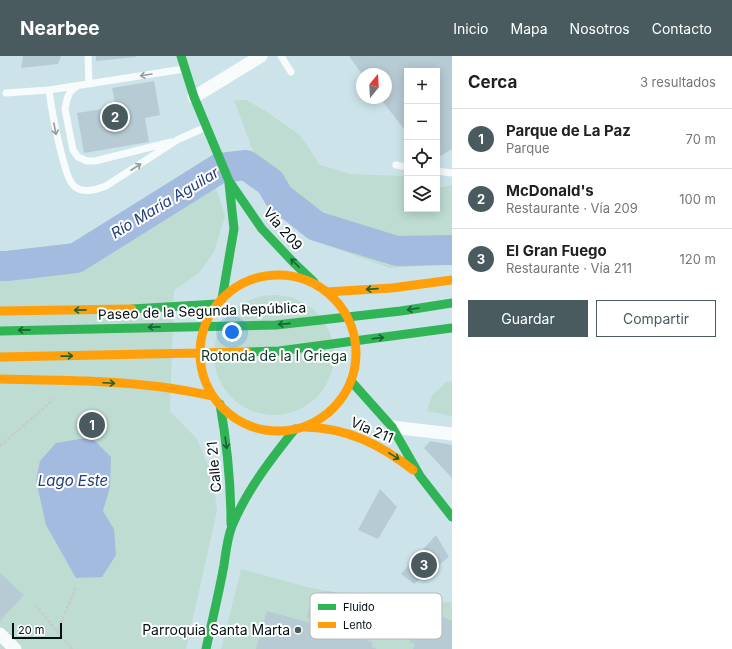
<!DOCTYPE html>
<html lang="es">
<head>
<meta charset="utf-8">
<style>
	body { margin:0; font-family:Inter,sans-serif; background:#f6f6f6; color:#202124 }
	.controls { position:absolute; right:12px; top:12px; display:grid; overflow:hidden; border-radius:0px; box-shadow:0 2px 10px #0003 }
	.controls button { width:36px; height:36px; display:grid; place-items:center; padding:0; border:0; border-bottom:1px solid #e0e0e0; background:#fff; color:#202124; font:20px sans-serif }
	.compass { position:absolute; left:356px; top:12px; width:36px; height:36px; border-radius:50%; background:#fff; box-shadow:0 2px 10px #0003; rotate:18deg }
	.scale { position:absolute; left:12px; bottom:10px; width:50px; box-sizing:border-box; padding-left:4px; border:2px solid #021114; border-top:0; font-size:11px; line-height:14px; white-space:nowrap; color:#021114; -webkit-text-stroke:3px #fff; paint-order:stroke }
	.you { position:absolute; left:232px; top:276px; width:14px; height:14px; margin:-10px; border:3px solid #fff; border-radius:50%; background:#1a73e8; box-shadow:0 0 0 6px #1a73e833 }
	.badge { display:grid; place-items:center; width:26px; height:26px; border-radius:50%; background:#495b5f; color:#fff; font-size:13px; font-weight:700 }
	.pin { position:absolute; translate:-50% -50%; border:2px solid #fff; box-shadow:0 1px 4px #0006 }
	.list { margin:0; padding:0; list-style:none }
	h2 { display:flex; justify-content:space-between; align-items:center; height:52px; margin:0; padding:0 16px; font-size:17px }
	h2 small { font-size:13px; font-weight:400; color:#757577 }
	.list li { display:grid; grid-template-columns:26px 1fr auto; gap:12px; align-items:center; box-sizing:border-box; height:60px; padding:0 16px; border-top:1px solid #e0e0e0 }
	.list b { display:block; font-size:15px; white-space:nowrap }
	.list p { margin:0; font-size:13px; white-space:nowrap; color:#757577 }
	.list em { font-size:13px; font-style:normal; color:#757577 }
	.actions { display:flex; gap:8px; padding:12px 16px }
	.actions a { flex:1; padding:9px 0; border:1px solid #495b5f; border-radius:0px; text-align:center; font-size:14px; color:#495b5f }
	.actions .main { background:#495b5f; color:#fff }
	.icon { flex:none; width:22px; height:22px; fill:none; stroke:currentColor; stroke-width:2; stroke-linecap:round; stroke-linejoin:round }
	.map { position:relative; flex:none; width:452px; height:593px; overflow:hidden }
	header { display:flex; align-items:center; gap:24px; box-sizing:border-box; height:56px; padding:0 20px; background:#495b5f; color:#fff }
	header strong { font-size:19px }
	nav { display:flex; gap:22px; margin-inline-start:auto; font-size:14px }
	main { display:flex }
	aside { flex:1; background:#fff }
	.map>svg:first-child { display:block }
	.green { fill:#bedcd2 }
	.water { fill:#a3bbde }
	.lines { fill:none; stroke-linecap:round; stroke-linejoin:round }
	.river { stroke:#a3bbde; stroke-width:30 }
	.building { fill:#b7cbd4 }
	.path { stroke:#c5cccd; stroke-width:2.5; stroke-dasharray:3 2; stroke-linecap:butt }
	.lane { stroke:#f7fbfc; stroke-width:7 }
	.street { stroke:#f7fbfc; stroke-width:13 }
	.fast { stroke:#30b455; stroke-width:9 }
	.slow { stroke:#ff9f0a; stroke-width:9 }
	.oneway { stroke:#959d9f }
	.oneway2 { stroke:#196234 }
	.poi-dot { fill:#495b5f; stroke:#fff; stroke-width:1.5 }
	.labels { text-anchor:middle; stroke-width:4; stroke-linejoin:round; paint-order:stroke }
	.street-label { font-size:14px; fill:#021114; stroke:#fff }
	.park-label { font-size:14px; fill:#0c3923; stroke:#fff }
	.poi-label { font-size:14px; fill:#021114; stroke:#fff; text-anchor:end }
	.water-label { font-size:15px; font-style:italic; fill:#243e79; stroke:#fff }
	.key { fill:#fff; stroke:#b3b8b8; stroke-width:1 }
	.key-label { font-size:11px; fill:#021114 }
</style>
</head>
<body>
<header>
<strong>Nearbee</strong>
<nav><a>Inicio</a><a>Mapa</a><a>Nosotros</a><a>Contacto</a></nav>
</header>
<main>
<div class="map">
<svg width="452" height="593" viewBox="0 0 452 593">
	<rect width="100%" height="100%" fill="#cce4e9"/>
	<!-- green -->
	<path class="green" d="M234 44H246L264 54 300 79 320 109 350 118 401 120 407 122V153H437V132L452 129V208L390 212 320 187 267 138 252 93Z
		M215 129 225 160 214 196 199 217 174 234 170 355 197 383 213 420 217 455 186 593H0V219L9 220 79 217Z
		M214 299a60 60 0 1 1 120 0a60 60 0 1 1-120 0Z
		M452 325V360L427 355 428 350 433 338 446 326Z
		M241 513 307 531 327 535 325 542 347 563 401 578 409 548 452 546V593H379L372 591 373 586 362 583 365 570 349 566 346 577 256 593H221Z"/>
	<!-- water -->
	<path class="water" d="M91 381 111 401 110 431 103 455 114 473 116 499 102 521 76 522 46 469 36 424 40 405 56 387Z"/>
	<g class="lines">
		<!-- river -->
		<path class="river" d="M0 210H7L76 202 220 112 246 109 270 126 279 141 316 170 397 195 452 194"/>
	</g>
	<!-- building -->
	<path class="building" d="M23 0H61L58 8 21 12Z
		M96 0H136V1L96 5Z
		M349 0H452V93L437 102V15H407V77L380 42H386V18H362Z
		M154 25 160 59 145 62 149 86 84 97 77 57 116 51 112 32Z
		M430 385 452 389V422L424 392Z
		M380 433 397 451 378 483 358 474Z
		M436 479 449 501 414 528 401 518Z
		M0 517 24 539 0 565Z
		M327 535 409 548 401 578 347 563 345 571 307 561 313 539 325 542Z
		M267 555 346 577 349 566 366 571 362 583 373 586 372 591 378 593H256Z
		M431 556 452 565V593H413L415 588 410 586 418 567 425 570Z"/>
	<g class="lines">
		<!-- path -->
		<path class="path" d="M0 390 54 343
			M35 549 72 593
			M57 576 76 531"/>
		<!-- lane -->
		<path class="lane" d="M88 0 89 28
			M281 0 291 16
			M77 30 70 36 67 43 65 53 73 94 78 101 87 105H95L171 86
			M49 34C52 58 57 81 63 104 66 113 67 123 74 130 83 138 96 134 106 130L177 84 206 71
			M6 37 49 34 184 13
			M396 109 407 111
			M437 115 452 117"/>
		<!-- street -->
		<path class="street" d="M194 41 261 0
			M392 371 452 378
			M0 578 15 593"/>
		<!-- fast -->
		<path class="fast" d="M181 0 194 41 229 125 262 173 294 207 314 226
			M222 243 234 173 229 127
			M132 253 217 248
			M0 275 276 269 401 255 452 247
			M247 296 279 295 452 272
			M351 325 392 371 420 420 452 461
			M220 348C227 388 231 428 231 468
			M206 593C212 565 219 537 224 509 226 496 227 483 232 470 247 434 271 403 295 373"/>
		<!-- slow -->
		<path class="slow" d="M200 297a78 78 0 1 1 156 0a78 78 0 1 1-156 0Z
			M326 236 392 232 452 224
			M0 255 132 253
			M0 301 247 296
			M0 323C51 324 102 324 153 330 173 332 193 336 213 340
			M305 371C347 372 380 388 413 414"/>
	</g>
	<!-- one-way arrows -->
	<defs><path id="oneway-shaft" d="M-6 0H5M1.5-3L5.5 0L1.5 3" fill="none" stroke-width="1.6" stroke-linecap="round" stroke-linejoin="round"/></defs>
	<g class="oneway">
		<use href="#oneway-shaft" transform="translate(146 19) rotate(171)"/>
		<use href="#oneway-shaft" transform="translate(55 73) rotate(79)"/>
		<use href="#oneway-shaft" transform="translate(136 111) rotate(-33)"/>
	</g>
	<g class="oneway2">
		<use href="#oneway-shaft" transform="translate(295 207) rotate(-135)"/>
		<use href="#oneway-shaft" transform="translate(372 233) rotate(176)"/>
		<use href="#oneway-shaft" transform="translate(413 253) rotate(171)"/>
		<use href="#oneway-shaft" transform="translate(80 254) rotate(179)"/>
		<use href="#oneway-shaft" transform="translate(284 268) rotate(174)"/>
		<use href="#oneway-shaft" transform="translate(154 271) rotate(179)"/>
		<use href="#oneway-shaft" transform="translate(24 274) rotate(179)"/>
		<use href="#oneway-shaft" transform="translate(378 282) rotate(-7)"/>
		<use href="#oneway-shaft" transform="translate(67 300) rotate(-1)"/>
		<use href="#oneway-shaft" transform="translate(109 327) rotate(3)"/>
		<use href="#oneway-shaft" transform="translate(226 387) rotate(82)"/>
		<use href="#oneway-shaft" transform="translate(394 400) rotate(32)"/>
	</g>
	<!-- markers -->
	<circle class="poi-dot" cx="298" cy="574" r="4"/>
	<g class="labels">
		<!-- street labels -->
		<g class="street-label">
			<text transform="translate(283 173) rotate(49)" y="5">Vía 209</text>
			<text transform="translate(202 255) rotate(-2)" y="5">Paseo de la Segunda República</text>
			<text transform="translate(372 374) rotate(23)" y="5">Vía 211</text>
			<text transform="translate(214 411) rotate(-95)" y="5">Calle 21</text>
		</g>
		<!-- park labels -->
		<g class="park-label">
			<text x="274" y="305">Rotonda de la I Griega</text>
		</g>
		<!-- poi labels -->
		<g class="poi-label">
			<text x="290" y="579">Parroquia Santa Marta</text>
		</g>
		<!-- water labels -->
		<g class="water-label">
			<text transform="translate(165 147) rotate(-31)" y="5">Río María Aguilar</text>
			<text x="73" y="430">Lago Este</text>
		</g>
	</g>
	<!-- legend -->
	<rect x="310" y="537" width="132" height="46" rx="6" class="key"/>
	<rect x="318" y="548" width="18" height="6" fill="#30b455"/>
	<rect x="318" y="566" width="18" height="6" fill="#ff9f0a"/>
	<g class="key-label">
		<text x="343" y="555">Fluido</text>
		<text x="343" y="573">Lento</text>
	</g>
</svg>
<div class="controls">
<button>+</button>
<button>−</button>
<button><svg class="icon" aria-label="locate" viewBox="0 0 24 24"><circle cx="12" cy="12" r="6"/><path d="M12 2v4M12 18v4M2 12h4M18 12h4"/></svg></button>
<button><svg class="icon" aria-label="layers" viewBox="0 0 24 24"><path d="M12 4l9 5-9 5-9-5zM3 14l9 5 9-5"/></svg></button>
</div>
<svg class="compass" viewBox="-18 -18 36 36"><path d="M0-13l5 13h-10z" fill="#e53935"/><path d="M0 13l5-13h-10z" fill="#757577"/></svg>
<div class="scale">20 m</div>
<div class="you"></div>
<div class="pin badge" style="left:92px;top:369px">1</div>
<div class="pin badge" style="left:115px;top:61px">2</div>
<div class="pin badge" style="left:424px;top:509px">3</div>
</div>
<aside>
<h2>Cerca<small>3 resultados</small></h2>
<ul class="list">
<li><span class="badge">1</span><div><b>Parque de La Paz</b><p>Parque</p></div><em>70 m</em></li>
<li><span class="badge">2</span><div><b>McDonald's</b><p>Restaurante · Vía 209</p></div><em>100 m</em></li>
<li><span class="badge">3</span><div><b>El Gran Fuego</b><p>Restaurante · Vía 211</p></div><em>120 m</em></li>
</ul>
<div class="actions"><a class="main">Guardar</a><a>Compartir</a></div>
</aside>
</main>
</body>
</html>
